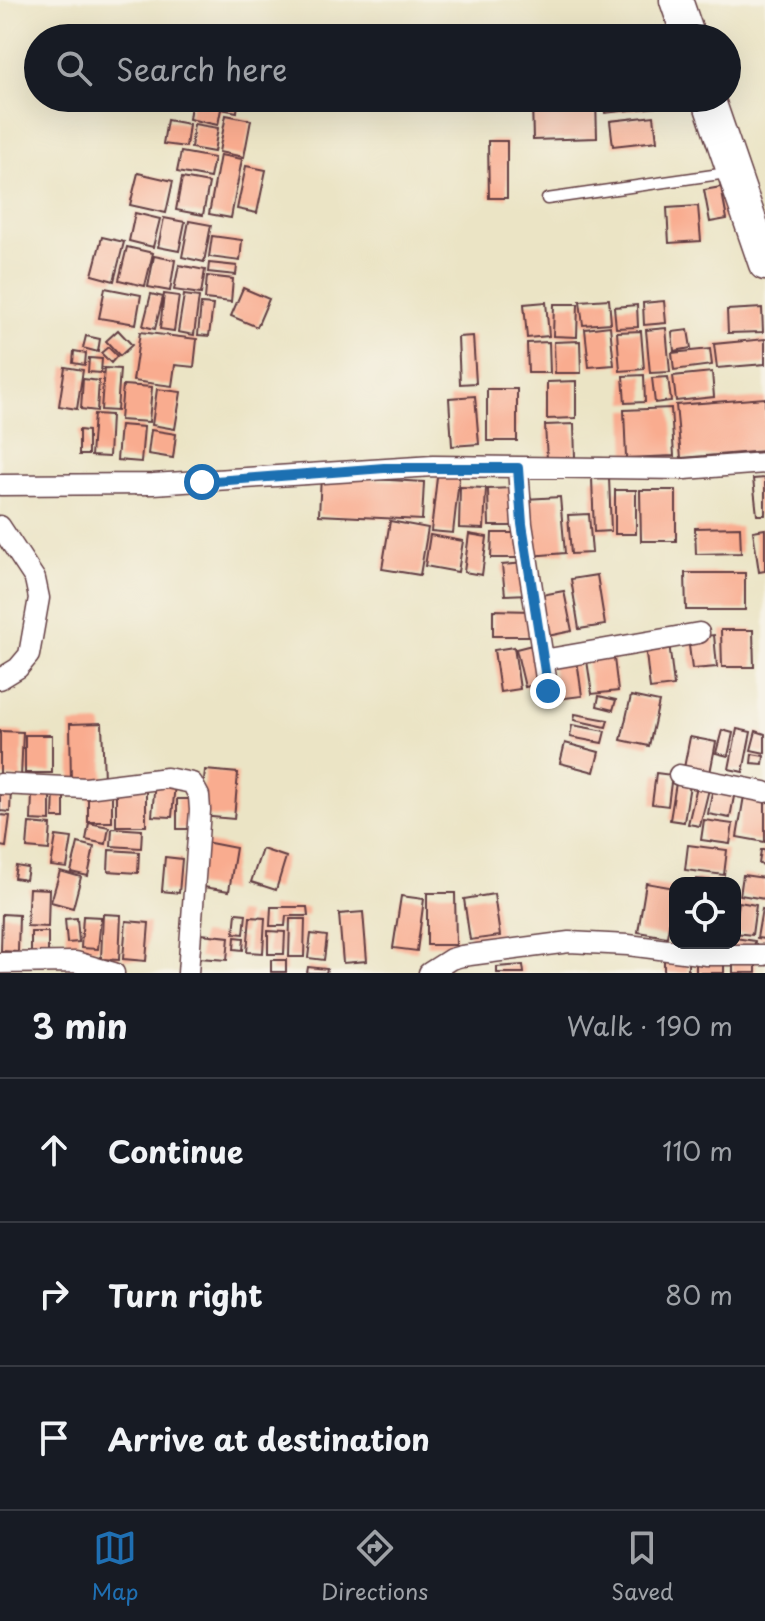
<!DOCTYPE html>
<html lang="en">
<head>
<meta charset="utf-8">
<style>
	body { margin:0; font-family:"Playpen Sans",sans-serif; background:#242831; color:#f1f3f6 }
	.controls { position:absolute; right:24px; bottom:24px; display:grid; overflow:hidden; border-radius:16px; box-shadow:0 8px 32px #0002 }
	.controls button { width:72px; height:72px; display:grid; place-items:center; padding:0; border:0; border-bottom:2px solid #363941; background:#171b24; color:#f1f3f6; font:40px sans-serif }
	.stop { position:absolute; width:24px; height:24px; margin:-18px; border:6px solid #1f6fb2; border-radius:50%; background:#fff }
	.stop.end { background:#1f6fb2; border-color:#fff; box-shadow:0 2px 8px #0008 }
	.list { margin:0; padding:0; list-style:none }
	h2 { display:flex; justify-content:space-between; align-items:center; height:104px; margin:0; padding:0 32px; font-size:34px }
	h2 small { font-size:26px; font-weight:400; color:#9ea1a6 }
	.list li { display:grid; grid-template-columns:52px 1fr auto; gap:24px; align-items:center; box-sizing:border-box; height:144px; padding:0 32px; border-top:2px solid #363941 }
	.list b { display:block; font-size:30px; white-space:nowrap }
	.list em { font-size:26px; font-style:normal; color:#9ea1a6 }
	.icon { flex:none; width:44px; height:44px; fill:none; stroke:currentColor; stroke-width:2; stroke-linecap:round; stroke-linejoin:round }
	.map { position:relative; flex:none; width:765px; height:973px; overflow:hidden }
	.search { position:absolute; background:#171b24; box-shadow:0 8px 32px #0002; left:24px; right:24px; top:24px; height:88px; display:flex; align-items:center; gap:20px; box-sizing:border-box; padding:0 28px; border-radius:44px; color:#9ea1a6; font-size:30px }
	.sheet { height:536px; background:#171b24 }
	nav { display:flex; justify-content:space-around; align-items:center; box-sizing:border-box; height:112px; border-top:2px solid #363941; background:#171b24; font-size:22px; color:#9ea1a6 }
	nav a { display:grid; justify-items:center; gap:4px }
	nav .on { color:#1f6fb2 }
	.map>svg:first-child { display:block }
	.building { fill:#f9ac8f }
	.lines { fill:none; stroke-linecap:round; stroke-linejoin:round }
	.service-casing { stroke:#623d42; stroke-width:13 }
	.minor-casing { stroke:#623d42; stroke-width:23 }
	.primary-casing { stroke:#623d42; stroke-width:35 }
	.service { stroke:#fff; stroke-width:10 }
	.minor { stroke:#fff; stroke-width:20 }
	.primary { stroke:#fff; stroke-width:32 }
	.route { stroke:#1f6fb2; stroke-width:10 }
</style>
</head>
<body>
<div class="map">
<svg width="765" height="973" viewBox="0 0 765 973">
	<rect width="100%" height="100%" fill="#f7f3e8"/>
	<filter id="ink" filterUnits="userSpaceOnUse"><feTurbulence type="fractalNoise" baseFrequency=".0125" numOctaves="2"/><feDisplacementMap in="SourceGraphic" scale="16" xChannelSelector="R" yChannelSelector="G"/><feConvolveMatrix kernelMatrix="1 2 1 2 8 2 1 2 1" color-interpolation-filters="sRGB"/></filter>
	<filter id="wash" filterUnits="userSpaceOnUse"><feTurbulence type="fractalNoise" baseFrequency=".006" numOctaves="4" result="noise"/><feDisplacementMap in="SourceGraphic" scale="32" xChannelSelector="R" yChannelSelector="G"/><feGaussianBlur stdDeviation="1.8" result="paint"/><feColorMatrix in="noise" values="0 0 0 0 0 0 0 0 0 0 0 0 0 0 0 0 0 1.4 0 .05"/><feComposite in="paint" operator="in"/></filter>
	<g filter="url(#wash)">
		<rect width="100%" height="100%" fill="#ebe4c5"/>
		<g id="blocks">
			<!-- building -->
			<path class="building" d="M192 98H223L238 102 237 112 221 109 218 125 189 119Z
				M603 98H691V103L605 113Z
				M596 99 597 138 533 140 532 101Z
				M226 115 251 120 244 157 219 152Z
				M654 116 657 141 613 146 610 121Z
				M167 120 189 124 186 147 163 144Z
				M194 124 218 128 214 152 191 148Z
				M488 141H507V198H489Z
				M181 152 214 158 210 178 177 172Z
				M220 155 242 159 231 218 209 214Z
				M246 166 266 170 257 213 237 209Z
				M138 173 173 181 166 213 130 205Z
				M182 178 209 183 203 215 176 210Z
				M721 187 727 219 710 222 704 190Z
				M698 206 701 241 669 243 667 208Z
				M135 213 160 219 153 247 129 241Z
				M164 218 185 222 179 251 158 247Z
				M189 221 211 225 204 262 182 257Z
				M212 236 242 240 240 261 209 257Z
				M102 237 124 242 114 281 92 275Z
				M127 247 153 253 145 286 119 280Z
				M154 256 175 260 170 291 148 287Z
				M209 263 237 266 236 275 208 272Z
				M179 265 205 270 201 294 174 290Z
				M207 276 233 279 231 302 205 299Z
				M105 288 141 295 136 324 99 318Z
				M243 288 269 299 257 327 231 316Z
				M151 294 163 297 155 329 143 326Z
				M164 294 179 296 174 331 160 329Z
				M184 295 199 297 194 335 178 332Z
				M609 299 611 323 583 325 580 301Z
				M664 301 666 323 644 325 643 303Z
				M546 302 549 336 527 338 524 304Z
				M201 304 213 305 209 336 198 335Z
				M554 304H578L577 337 553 336Z
				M637 305 638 327 616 328 614 307Z
				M762 308 763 332 728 333 727 310Z
				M610 326 614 365 589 367 585 329Z
				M666 328 670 372 650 373 646 330Z
				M118 330 132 345 120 356 106 341Z
				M688 330 691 348 674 351 672 332Z
				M641 331 644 369 620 371 617 332Z
				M140 332 197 339 194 367 175 365 172 386 133 381Z
				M86 336 100 339 98 352 83 348Z
				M473 336 476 383 460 384 458 337Z
				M765 339V364L717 368 714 344Z
				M580 341 581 373H555L554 342Z
				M549 342 550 373H528L527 343Z
				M108 347 117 356 111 363 101 353Z
				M710 349 712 365 674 370 672 353Z
				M74 351 86 353 85 365 73 363Z
				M89 358 102 359 101 373 88 372Z
				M65 367 83 370 77 409 59 406Z
				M104 368 120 369 117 411 101 410Z
				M712 372 714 397 676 401 673 376Z
				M644 375 645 402 625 403 623 376Z
				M668 377 671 401 655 403 652 378Z
				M83 379 99 381 97 411 81 409Z
				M576 381V418L547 419V382Z
				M123 385 152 387 149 422 120 420Z
				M157 389 181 392 175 429 152 425Z
				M487 389H517V441H487Z
				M475 396 479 444 452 446 449 398Z
				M765 398V451L681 458 676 405Z
				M671 408 674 456 626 458 624 410Z
				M94 414 111 415 109 457 91 456Z
				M574 424 575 458 547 459 545 425Z
				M120 425 144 427 141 462 117 460Z
				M79 430 88 431V455H79Z
				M151 430 176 434 173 458 148 454Z
				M438 468 460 470 453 533 431 531Z
				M321 476 424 482 422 520 319 515Z
				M609 477 611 531 594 532 592 478Z
				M765 478V515H757L753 479Z
				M460 487 486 488 484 529 459 528Z
				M515 488 516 526H489L488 489Z
				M615 490H636V534H615Z
				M640 490H676V541H641Z
				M560 497 565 553 530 556 525 499Z
				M589 514 592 553 571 554 568 515Z
				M390 521 428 528 420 575 382 569Z
				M740 527 741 553 696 554 695 528Z
				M765 529V571L759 572 753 531Z
				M492 533H522V558H491Z
				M469 534 487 537 482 575 464 572Z
				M430 535 463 541 458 572 425 566Z
				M526 563 529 594 505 595 502 565Z
				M685 573H745V610H686Z
				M597 575 605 625 579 629 571 579Z
				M564 591 572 631 543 637 536 596Z
				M493 610 533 611 532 636H493Z
				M721 630H753L754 667H722Z
				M714 635 717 667 692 669 688 638Z
				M669 642 674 686 650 689 645 644Z
				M536 644 545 683 525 687 516 649Z
				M514 647 520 689 500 692 494 650Z
				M613 650 618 691 592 694 586 654Z
				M577 660 582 696 557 699 552 664Z
				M599 696 616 700 613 710 597 706Z
				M631 696 659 702 649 746 621 740Z
				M575 714 608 720 606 727 574 720Z
				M102 723 104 780 71 781 70 724Z
				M572 725 605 731 602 743 570 737Z
				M737 729 751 732 743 772 729 769Z
				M722 730 733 733 728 756 716 753Z
				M0 731 23 732 21 778 0 777Z
				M756 731 765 734V753L751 750Z
				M25 735H52V773H25Z
				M690 737 716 742 709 778 683 773Z
				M565 743 599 752 594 772 560 763Z
				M752 754 764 756 763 764 751 763Z
				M205 770 238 773 234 819 201 816Z
				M656 773 672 775 668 806 652 804Z
				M155 781 175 783 172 817 152 816Z
				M676 783 690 785 684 822 670 820Z
				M146 785V826H116V786Z
				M697 786 709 789 700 826 688 824Z
				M0 787 11 788 10 812 0 811Z
				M713 787 735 791 730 818 708 814Z
				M54 791H64V818H53Z
				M88 791H112V822H88Z
				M32 795 50 796V821L31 820Z
				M744 796 765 799V842L737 837Z
				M177 799H198V829H177Z
				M0 815 10 816 6 847 0 846Z
				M704 820 733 824 730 844 701 840Z
				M29 823 51 825 49 850 27 848Z
				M89 823 109 827 106 844 86 840Z
				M112 828 142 830 141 848 111 846Z
				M56 836 72 838 67 868 51 866Z
				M205 842 236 848 229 891 197 886Z
				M78 843 94 847 88 876 71 872Z
				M688 845 727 850 724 875 685 870Z
				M262 849 286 857 276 890 251 882Z
				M109 850 139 852 138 873 108 871Z
				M761 850H765V865L759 864Z
				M165 857 182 859 179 893 162 891Z
				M16 866 28 868 26 880 14 878Z
				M60 871 81 877 73 908 51 902Z
				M743 875 765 878V899L740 895Z
				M696 879 719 881V883H696Z
				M646 883 675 888 667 937 638 932Z
				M29 888 49 889 48 927 27 926Z
				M427 893H455L456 945H427Z
				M494 894 500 936 470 940 464 899Z
				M401 896 424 899 417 951 393 948Z
				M739 902 756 905 752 935 735 933Z
				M271 907H307L308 916H286L285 926H270Z
				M762 909 765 910V939L757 938Z
				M363 912 367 961 343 963 339 914Z
				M236 913 246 914 244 934 234 933Z
				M2 914 19 915 18 952 1 951Z
				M103 914 121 915 119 960 101 959Z
				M83 916 101 917 98 949 81 948Z
				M250 917 265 918 263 953 247 952Z
				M77 918 79 942 67 943 65 919Z
				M290 919H305L304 957H289Z
				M126 921 149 923 146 961 123 959Z
				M268 931 285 932 284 954H268Z
				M31 932H48V955H31Z
				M201 934 229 937 227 960 199 958Z
				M311 934 327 936 324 960 308 958Z
				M235 937 244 938 243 950 234 949Z
				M735 938 755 941 754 950 729 948 730 943H735Z
				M733 957 756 958V973H733Z
				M688 958V973H664V959Z
				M696 958H724V973H696Z
				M271 960H286V972H271Z
				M523 965 524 973H497V967Z
				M308 967 327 969 326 973H307Z"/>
		</g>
	</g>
	<g filter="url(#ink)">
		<use href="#blocks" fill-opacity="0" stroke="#623d42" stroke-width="2"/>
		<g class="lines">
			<defs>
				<path id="service" d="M547 199 727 173"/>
				<path id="minor" d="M518 468 522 524 548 691
					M0 485 153 484 433 466 685 469 765 463
					M0 526 35 579 39 598 29 655 18 668 0 679
					M543 660 699 633
					M679 775 765 792
					M0 784 86 788 167 778 192 783 199 796 200 810 188 973
					M0 963 76 962 114 973
					M429 973 451 959 462 956 569 942 628 945 707 955H765"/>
				<path id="primary" d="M676 0 689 38
					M708 98 765 264"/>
			</defs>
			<!-- service casing -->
			<use href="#service" class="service-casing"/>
			<!-- minor casing -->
			<use href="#minor" class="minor-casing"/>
			<!-- primary casing -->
			<use href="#primary" class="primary-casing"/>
			<!-- service -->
			<use href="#service" class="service"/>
			<!-- minor -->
			<use href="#minor" class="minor"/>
			<!-- primary -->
			<use href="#primary" class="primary"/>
		</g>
	</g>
	<g class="lines" filter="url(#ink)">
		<!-- route -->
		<path class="route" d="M202 482 384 468H518L522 524 548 691"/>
	</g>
</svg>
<div class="controls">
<button><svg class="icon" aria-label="locate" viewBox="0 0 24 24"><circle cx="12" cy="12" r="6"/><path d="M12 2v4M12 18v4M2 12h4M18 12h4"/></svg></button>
</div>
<div class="stop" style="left:202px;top:482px"></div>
<div class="stop end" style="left:548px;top:691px"></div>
<div class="search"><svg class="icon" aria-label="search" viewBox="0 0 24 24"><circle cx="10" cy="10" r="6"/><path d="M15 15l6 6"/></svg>Search here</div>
</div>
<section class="sheet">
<h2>3 min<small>Walk · 190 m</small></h2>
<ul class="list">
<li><svg class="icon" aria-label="ahead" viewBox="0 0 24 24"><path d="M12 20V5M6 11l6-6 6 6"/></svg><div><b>Continue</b></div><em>110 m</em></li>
<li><svg class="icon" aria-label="right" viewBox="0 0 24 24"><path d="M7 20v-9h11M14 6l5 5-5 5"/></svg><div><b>Turn right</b></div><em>80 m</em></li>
<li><svg class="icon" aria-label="arrive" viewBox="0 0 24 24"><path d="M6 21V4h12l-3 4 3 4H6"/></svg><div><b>Arrive at destination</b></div></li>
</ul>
</section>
<nav>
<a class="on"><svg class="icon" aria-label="map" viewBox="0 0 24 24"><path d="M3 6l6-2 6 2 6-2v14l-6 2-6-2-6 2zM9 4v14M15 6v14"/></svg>Map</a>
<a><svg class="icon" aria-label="directions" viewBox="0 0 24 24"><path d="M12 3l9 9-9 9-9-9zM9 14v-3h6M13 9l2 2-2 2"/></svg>Directions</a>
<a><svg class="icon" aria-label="saved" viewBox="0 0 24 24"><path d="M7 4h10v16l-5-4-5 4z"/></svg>Saved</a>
</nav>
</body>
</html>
